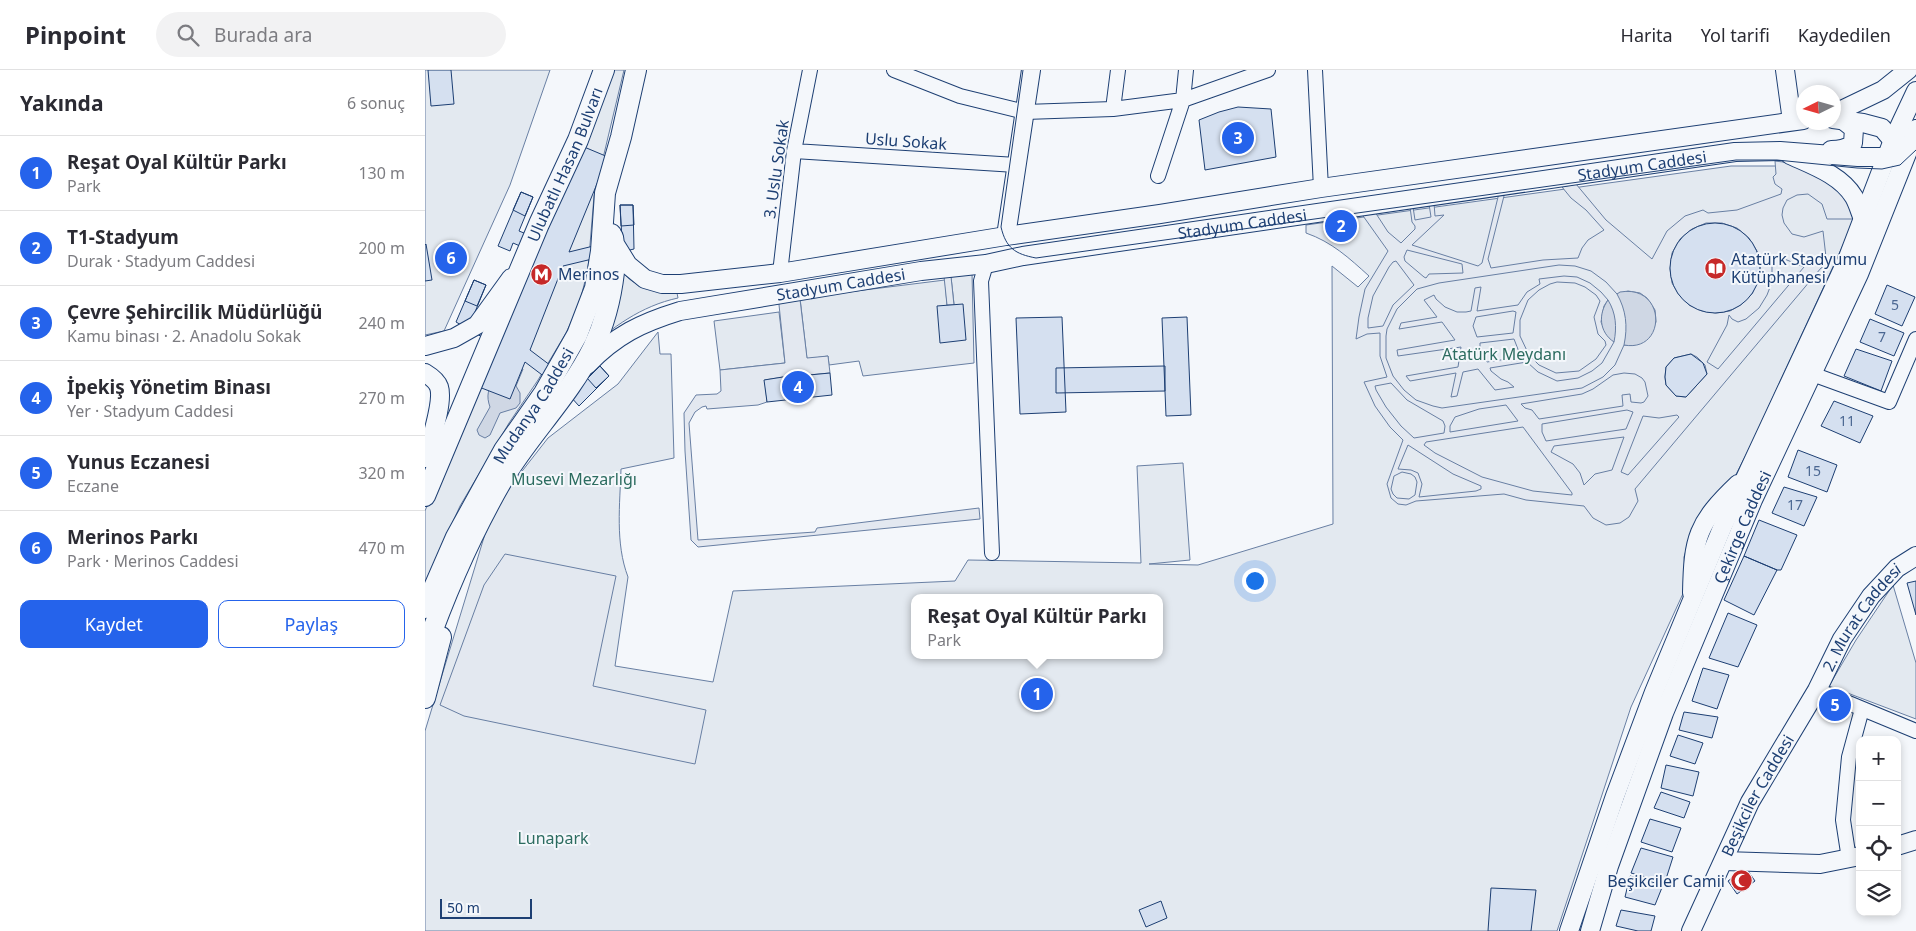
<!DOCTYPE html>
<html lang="tr">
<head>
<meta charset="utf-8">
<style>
	body { margin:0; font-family:"Noto Sans",sans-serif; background:#f2f2f3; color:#2b2b33 }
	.controls { position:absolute; right:15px; bottom:15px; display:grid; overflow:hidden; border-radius:10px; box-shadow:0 2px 8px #0003 }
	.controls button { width:45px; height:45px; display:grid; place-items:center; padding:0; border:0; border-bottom:1px solid #e1e1e2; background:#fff; color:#2b2b33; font:25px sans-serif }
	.compass { position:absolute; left:1371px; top:15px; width:45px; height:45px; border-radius:50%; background:#fff; box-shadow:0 2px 8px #0003; rotate:265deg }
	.scale { position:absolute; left:15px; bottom:12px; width:92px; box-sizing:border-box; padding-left:5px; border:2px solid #1d3f73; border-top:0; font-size:14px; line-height:18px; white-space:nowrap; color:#1d3f73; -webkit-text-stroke:4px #f4f7fb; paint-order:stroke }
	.you { position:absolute; left:829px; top:510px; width:18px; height:18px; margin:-12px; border:4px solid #fff; border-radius:50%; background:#1a73e8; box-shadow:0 0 0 8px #1a73e833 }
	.badge { display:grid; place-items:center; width:32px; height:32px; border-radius:50%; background:#2563eb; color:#fff; font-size:16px; font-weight:700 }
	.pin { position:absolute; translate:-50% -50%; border:2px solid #fff; box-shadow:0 1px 5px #0006 }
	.popup { position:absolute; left:486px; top:524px; width:252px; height:65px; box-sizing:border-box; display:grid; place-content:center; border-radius:10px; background:#fff; filter:drop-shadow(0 1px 4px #0005); font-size:16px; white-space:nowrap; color:#7c7c81 }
	.popup b { font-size:19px; color:#2b2b33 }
	.popup::after { content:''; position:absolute; left:50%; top:100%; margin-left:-10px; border:10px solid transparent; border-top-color:#fff }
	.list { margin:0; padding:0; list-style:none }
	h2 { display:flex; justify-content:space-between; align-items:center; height:65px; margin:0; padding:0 20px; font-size:21px }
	h2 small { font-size:16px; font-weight:400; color:#7c7c81 }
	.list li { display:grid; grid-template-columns:32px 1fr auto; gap:15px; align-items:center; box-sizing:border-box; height:75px; padding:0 20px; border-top:1px solid #e1e1e2 }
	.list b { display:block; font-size:19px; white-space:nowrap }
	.list p { margin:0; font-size:16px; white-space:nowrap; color:#7c7c81 }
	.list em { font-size:16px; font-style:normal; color:#7c7c81 }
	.actions { display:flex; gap:10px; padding:15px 20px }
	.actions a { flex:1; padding:11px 0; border:1px solid #2563eb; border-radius:10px; text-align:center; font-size:18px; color:#2563eb }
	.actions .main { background:#2563eb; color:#fff }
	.icon { flex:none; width:28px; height:28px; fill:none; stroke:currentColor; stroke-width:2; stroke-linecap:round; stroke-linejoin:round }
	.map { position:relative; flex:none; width:1491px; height:861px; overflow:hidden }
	header { display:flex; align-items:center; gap:30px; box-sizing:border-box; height:70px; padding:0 25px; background:#fff; border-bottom:1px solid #e1e1e2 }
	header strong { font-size:24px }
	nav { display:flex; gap:28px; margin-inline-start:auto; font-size:18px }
	.search { width:350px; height:45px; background:#f2f2f3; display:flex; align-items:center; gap:12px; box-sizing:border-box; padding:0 18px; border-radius:28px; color:#7c7c81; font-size:19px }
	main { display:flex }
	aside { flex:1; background:#fff }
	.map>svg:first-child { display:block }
	.green { fill:#e3e9f0; stroke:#687fa3; fill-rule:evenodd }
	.parking { fill:#e3e8f0; stroke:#687fa3; fill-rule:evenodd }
	.water { fill:#cfd7e4; stroke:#687fa3 }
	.building { fill:#d5e0f0; stroke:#1d3f73 }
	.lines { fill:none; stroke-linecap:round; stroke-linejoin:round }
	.minor-casing { stroke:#1d3f73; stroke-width:16 }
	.major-casing { stroke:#1d3f73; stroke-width:20 }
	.highway-casing { stroke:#1d3f73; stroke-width:22 }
	.minor { stroke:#f4f7fb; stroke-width:14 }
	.major { stroke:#f4f7fb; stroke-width:18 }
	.highway { stroke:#f4f7fb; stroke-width:20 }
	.tram { stroke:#1d3f73; stroke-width:1 }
	.labels { text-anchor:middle; stroke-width:4; stroke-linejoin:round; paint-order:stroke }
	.number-label { font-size:14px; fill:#4b6792 }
	.street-label { font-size:16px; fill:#1d3f73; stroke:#f4f7fb }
	.poi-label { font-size:16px; fill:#1d3f73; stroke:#f4f7fb; text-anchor:start }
	.park-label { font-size:16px; fill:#2c6c60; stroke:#f4f7fb }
</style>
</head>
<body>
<header>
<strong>Pinpoint</strong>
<div class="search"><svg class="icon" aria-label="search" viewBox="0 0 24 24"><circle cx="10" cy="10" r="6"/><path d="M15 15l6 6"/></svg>Burada ara</div>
<nav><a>Harita</a><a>Yol tarifi</a><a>Kaydedilen</a></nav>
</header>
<main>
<aside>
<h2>Yakında<small>6 sonuç</small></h2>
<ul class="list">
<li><span class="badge">1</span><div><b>Reşat Oyal Kültür Parkı</b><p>Park</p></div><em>130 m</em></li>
<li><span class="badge">2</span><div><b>T1-Stadyum</b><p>Durak · Stadyum Caddesi</p></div><em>200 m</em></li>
<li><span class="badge">3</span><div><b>Çevre Şehircilik Müdürlüğü</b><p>Kamu binası · 2. Anadolu Sokak</p></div><em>240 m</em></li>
<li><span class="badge">4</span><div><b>İpekiş Yönetim Binası</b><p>Yer · Stadyum Caddesi</p></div><em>270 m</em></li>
<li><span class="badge">5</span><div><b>Yunus Eczanesi</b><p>Eczane</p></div><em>320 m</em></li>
<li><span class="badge">6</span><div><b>Merinos Parkı</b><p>Park · Merinos Caddesi</p></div><em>470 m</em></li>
</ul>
<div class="actions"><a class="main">Kaydet</a><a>Paylaş</a></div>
</aside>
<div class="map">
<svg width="1491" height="861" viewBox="0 0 1491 861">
	<rect width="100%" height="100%" fill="#f4f7fb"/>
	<!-- green -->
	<path class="green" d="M0 0H125L85 115 19 261 0 265Z
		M182 0H199L169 126 163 199 154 235 141 263 113 310 84 353 35 436 0 513V441L28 369Z
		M1306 96H1357L1430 149 1325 377 1303 420 1267 461 1259 487 1261 517 1206 637 1132 861H0V661L60 464 80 423 123 368 193 314 233 262 235 284H246L249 388 196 399C195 434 190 473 203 507L190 596 288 612 308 521 530 511 543 490 716 493 712 396 758 393 765 490 724 494 773 495 908 454 907 196 933 217 944 206C924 188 907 172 881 163V155ZM490 528H734V585H490Z
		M188 184C192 190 195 199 200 205 213 219 234 221 252 223L253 228C216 236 188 257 159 282Z
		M547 203 549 293 438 306 434 291 404 295 403 286 382 289 375 228 520 210 522 235 529 234 526 207Z
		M354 242 360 293 295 300 289 251Z
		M1468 515 1491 593V649L1404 616 1431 570Z"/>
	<!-- parking -->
	<path class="parking" d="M1350 91 1382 95 1401 102 1438 149H1402L1397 134 1383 124 1372 125 1362 130 1358 138 1357 145 1359 153 1367 164 1379 167 1398 161 1402 196 1396 198 1210 419 1213 431 1204 447 1195 453 1181 455 1168 448 1159 436 1101 430 1079 424 991 431 981 435 973 434 966 428 962 414 978 370 965 357 950 336 939 312 962 307 955 286V263L942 264 931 269 934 247 940 219 963 181 936 143 950 142 963 162 976 173 990 159V156L987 152 985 137H988L990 150 1006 147 1004 134 1009 133 1010 146 1019 145 987 175 1053 196 1057 193 1074 123 1080 122 1063 189 1066 198 1118 190 1153 188 1157 178 1163 170 1179 160 1161 140 1146 128 1137 117 1151 114 1181 150 1227 189 1242 161 1260 146 1278 140 1283 143 1312 140 1356 124 1357 119 1350 114 1348 107 1351 104ZM1281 153H1297L1312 158 1324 168 1332 181 1335 197 1333 211 1327 224 1317 234 1305 241 1291 243 1277 241 1264 235 1254 225 1247 213 1245 199 1247 183 1255 169 1267 159ZM982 180 1037 194 1038 203 1004 204 1001 208 999 207 980 191 979 187ZM1351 187 1357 188 1379 197 1293 299 1282 292 1302 255 1304 245 1307 249 1313 252 1321 249 1334 238 1342 225 1347 212V189ZM971 191 989 215 968 235 958 256 943 258V248L948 226 964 197 968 192ZM1134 195 1150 196 1166 201 1181 212 1192 224 1203 221 1215 223 1222 228 1230 240 1231 252 1223 268 1209 275H1199L1190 295 1178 307 1157 318 1017 338 1008 336 991 330 979 320 968 306 961 288V266L962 259 972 239 992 219 1014 213ZM1266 284 1272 287 1280 295 1282 304 1261 327 1251 326 1241 315 1240 307 1241 297 1249 288ZM1199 303 1210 304 1217 308 1220 312 1223 326 1219 332 1216 333 1206 332 1205 324 1197 325 1198 336 1114 349 1107 340 1100 338 1096 334 1157 324 1168 319 1188 305ZM966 313 982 330 1018 351 1020 356 1019 363 989 368 976 356 961 337 951 320 950 316ZM1081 335 1093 351 1025 362V356L1030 347 1054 339ZM1202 340 1208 342 1201 359 1121 371 1117 362V354ZM1252 345 1254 347 1203 405 1196 402 1218 346 1234 348ZM1098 357 1147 423V425L1108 421 1057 407 1010 383 999 375 1001 372ZM1199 367 1187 400 1170 404 1159 415 1155 403 1148 394 1126 382 1129 376ZM983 375 1028 404 1056 416V419L1051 421 994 427 997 414 993 403 986 400 973 399ZM977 402 986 404 990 407 992 412 990 425 984 429 972 428 968 424 966 419 969 406Z
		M518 197H525L529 235H522Z
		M1139 206 1152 207 1165 213 1176 222 1183 230 1179 236 1176 252 1181 263 1189 272 1177 293 1167 301 1153 308 1132 311 1113 302 1102 292 1065 298 1066 301 1076 309 1083 312 1089 317 1070 320 1053 299 1038 302 1032 326 1026 327 1031 303 985 311 981 306 1033 297 1036 277 973 286 972 280 1030 270 1017 252 974 259 976 253 1012 247 999 230 1009 225 1011 229 1020 237 1032 242H1041L1046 241 1050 218 1056 217 1052 241 1093 235 1102 222 1115 214 1114 209ZM1132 212 1150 213 1160 217 1171 225 1175 231 1169 247 1173 264 1180 271 1181 275 1171 289 1154 301 1131 303 1114 295 1104 285 1095 266V250L1103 230 1114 220 1125 214ZM1088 241 1091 242 1088 263 1052 267 1048 256 1051 247ZM1089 269 1096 287 1062 292 1060 290 1055 282V273Z
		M374 221 382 288 403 286 405 303 384 305 383 303 340 310 342 332 333 335 282 339 281 336 277 337 270 342 264 353 273 470 390 462 392 458 554 438 555 449 273 477 266 470 260 381 259 343 271 325 292 324 296 321 295 300 360 293 353 225Z
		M80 484 191 506 168 616 281 640 270 694 39 646 15 635 59 515Z"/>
	<!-- water -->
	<path class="water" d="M1195 222C1242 214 1242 283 1199 275 1203 256 1201 240 1192 224Z
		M1183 230C1191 243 1192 257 1189 272 1174 262 1173 244 1183 230Z
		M88 294 98 299 91 316 95 323V333L91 338 75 343 65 365 60 368 54 365 52 360 65 337C57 315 74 307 88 294Z"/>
	<!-- building -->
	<path class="building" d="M3 0H26L29 34 6 36Z
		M813 37 846 39 851 87 780 100 774 50 794 42Z
		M152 74 183 87 144 182 197 169 195 135H208L209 179 138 196 105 280 154 317 175 296 184 306 154 336 145 326 100 292 85 329 54 317 71 275 31 252 49 210 61 215 48 247 109 182 88 173 85 181 73 176 96 122 108 127 94 161 114 169Z
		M96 122 108 127 100 146 88 140Z
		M195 135H208L209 155 196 156Z
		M1245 198a45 45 0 1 1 90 0a45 45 0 1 1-90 0Z
		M1 174 7 210 0 211V175Z
		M49 210 61 215 52 236 40 231Z
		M1462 215 1490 227 1477 256 1450 244Z
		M538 234 541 270 515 273 512 236Z
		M637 247 641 342 595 344 591 248Z
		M762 247 766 345 741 346 737 248Z
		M1445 249 1479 263 1469 286 1435 272Z
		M1431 279 1467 291 1456 321 1419 306Z
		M1266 284 1278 293 1282 304 1261 327 1251 326 1241 315 1240 307 1241 297 1249 288Z
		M175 296 184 306 171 318 162 308Z
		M740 296V321L631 323V298Z
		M383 303 384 305 405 303 407 325 342 332 339 310Z
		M1409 331 1448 346 1435 373 1396 356Z
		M1373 380 1412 395 1402 422 1363 407Z
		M1359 417 1392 427 1379 456 1347 443Z
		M1334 450 1372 465 1356 500H1352L1319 486Z
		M1319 486 1352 500 1329 545 1299 530Z
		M1491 511V545L1482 513Z
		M1303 543 1332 555 1313 597 1284 588Z
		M1278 598 1304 605 1292 639 1267 631Z
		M1259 642 1293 647 1287 668 1254 660Z
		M1253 665 1278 673 1270 694 1245 686Z
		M1241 695 1274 702 1268 726 1236 718Z
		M1236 722 1265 732 1259 748 1229 738Z
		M1225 749 1256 758 1247 782 1216 772Z
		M1216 778 1248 787 1240 812 1206 803Z
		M1321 798 1330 811 1312 824 1303 811Z
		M1205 806 1238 815 1230 835 1200 827Z
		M1066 818 1111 820 1106 861H1063Z
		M736 831 742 848 721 857 714 840Z
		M1196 840 1230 846 1226 861H1213L1191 856Z"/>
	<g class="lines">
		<defs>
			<path id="minor" d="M469 0 535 26 600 42 688 39 758 30 843 0
				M890 0 896 118
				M688 39 693 0
				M369 81 591 95
				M733 106 758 30 761 0
				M561 194 556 211 567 483
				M355 203 369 81 385 0
				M1387 304 1464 332 1491 269
				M1392 620 1491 661
				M1424 789 1418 750 1424 687 1437 639"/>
			<g id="major">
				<path d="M1360 0 1367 51"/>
				<path d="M1408 44 1458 20 1483 0"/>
				<path d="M1408 49 1438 53 1457 58 1474 78"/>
				<path d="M1406 80C1414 80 1422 79 1428 73L1429 59 1419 51"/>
				<path d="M1365 85C1387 95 1416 105 1429 127 1433 134 1435 142 1438 149"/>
				<path d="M581 166 606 0"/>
				<path d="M189 167 190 174 203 195 220 209 237 214H256L355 203 581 166 735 144 896 118 1378 50"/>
				<path d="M0 276 29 268 52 255 86 208"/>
				<path id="s1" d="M162 295C191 265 216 253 255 241L496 201 561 194 598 186 1310 82 1355 81 1433 87H1462L1475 81 1491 59"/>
				<path d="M0 303C5 306 12 311 14 317 19 332 5 372 1 388"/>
				<path d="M1267 523C1268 468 1272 453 1313 414"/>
				<path d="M1472 776 1491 770"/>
				<path d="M1299 791 1395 794 1435 786"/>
				<path d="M1144 861 1190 726 1229 622 1297 458 1422 190 1468 70 1491 21"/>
				<path id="s2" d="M1165 861 1184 796 1239 643 1328 430 1434 204 1487 71"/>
				<path id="s3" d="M1266 861 1325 732 1392 620 1417 569 1446 526 1472 498 1491 486"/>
			</g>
			<g id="highway">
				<path id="s4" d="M0 426 114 154 153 70 179 0"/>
				<path id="s5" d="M0 538 31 467 79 380 119 323 152 265 170 218 176 181 180 123 196 67 211 0"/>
				<path d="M0 581C21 522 46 464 78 409 105 364 145 325 168 278 179 255 186 228 189 202 191 190 188 176 186 164"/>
				<path d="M0 628 16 567"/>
			</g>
		</defs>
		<!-- minor casing -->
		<use href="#minor" class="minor-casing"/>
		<!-- major casing -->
		<use href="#major" class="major-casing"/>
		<!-- highway casing -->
		<use href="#highway" class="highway-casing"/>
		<!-- minor -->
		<use href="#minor" class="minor"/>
		<!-- major -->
		<use href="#major" class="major"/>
		<!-- highway -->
		<use href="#highway" class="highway"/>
		<!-- tram -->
		<path class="tram" d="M598 0 576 157C581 178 590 184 611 188L1311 90H1352L1432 98 1457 99 1475 95 1491 80"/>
	</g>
	<!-- icons -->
	<defs>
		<symbol id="library-disc" viewBox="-11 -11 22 22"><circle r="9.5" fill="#c62828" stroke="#f4f7fb"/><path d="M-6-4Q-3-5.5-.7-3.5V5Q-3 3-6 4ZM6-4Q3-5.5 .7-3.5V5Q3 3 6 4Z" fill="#fff"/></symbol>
		<symbol id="metro-disc" viewBox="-11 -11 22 22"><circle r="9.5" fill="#c62828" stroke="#f4f7fb"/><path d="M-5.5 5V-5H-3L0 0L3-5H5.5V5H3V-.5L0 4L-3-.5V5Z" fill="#fff"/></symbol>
		<symbol id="mosque-disc" viewBox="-11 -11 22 22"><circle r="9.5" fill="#c62828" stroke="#f4f7fb"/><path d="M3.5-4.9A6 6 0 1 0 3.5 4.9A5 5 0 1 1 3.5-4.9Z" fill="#fff"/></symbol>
	</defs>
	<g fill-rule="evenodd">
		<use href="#library-disc" x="1278" y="186" width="25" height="25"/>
		<use href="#metro-disc" x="104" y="192" width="25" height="25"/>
		<use href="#mosque-disc" x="1304" y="798" width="25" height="25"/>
	</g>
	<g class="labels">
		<!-- number labels -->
		<g class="number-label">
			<text x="1470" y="240">5</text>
			<text x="1457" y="272">7</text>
			<text x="1422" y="356">11</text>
			<text x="1388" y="406">15</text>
			<text x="1370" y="440">17</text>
		</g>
		<!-- street labels -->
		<g class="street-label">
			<text transform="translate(481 71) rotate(4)" y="6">Uslu Sokak</text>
			<text dy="6" stroke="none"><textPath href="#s4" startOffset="360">Ulubatlı Hasan Bulvarı</textPath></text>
			<text dy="6" stroke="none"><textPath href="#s1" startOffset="1082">Stadyum Caddesi</textPath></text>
			<text transform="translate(351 99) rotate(-82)" y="6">3. Uslu Sokak</text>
			<text dy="6" stroke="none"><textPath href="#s1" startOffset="678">Stadyum Caddesi</textPath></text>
			<text dy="6" stroke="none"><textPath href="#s1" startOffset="272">Stadyum Caddesi</textPath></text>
			<text dy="6" stroke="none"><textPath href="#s5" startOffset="230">Mudanya Caddesi</textPath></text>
			<text dy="6" stroke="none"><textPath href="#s2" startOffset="432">Çekirge Caddesi</textPath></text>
			<text dy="6" stroke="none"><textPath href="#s3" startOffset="358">2. Murat Caddesi</textPath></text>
			<text dy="6" stroke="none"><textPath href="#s3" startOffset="151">Beşikciler Caddesi</textPath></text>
		</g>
		<!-- poi labels -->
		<g class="poi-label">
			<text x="1306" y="195">Atatürk Stadyumu<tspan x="1306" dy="18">Kütüphanesi</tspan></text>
			<text x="133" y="210">Merinos</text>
			<text x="1300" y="817" text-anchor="end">Beşikciler Camii</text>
		</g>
		<!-- park labels -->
		<g class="park-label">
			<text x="1079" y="290">Atatürk Meydanı</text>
			<text x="149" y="415">Musevi Mezarlığı</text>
			<text x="128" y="774">Lunapark</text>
		</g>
	</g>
</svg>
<div class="controls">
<button>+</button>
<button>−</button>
<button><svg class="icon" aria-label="locate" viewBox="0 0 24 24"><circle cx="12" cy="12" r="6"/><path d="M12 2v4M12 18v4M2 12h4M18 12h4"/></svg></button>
<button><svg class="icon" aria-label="layers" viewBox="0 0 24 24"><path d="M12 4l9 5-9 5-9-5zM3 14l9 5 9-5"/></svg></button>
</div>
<svg class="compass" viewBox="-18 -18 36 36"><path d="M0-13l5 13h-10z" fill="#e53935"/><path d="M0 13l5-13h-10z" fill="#7c7c81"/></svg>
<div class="scale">50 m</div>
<div class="you"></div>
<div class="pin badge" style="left:612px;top:624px">1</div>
<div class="popup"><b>Reşat Oyal Kültür Parkı</b>Park</div>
<div class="pin badge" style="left:916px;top:156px">2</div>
<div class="pin badge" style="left:813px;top:68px">3</div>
<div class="pin badge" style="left:373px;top:317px">4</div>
<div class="pin badge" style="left:1410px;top:635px">5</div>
<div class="pin badge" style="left:26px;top:188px">6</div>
</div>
</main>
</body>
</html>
